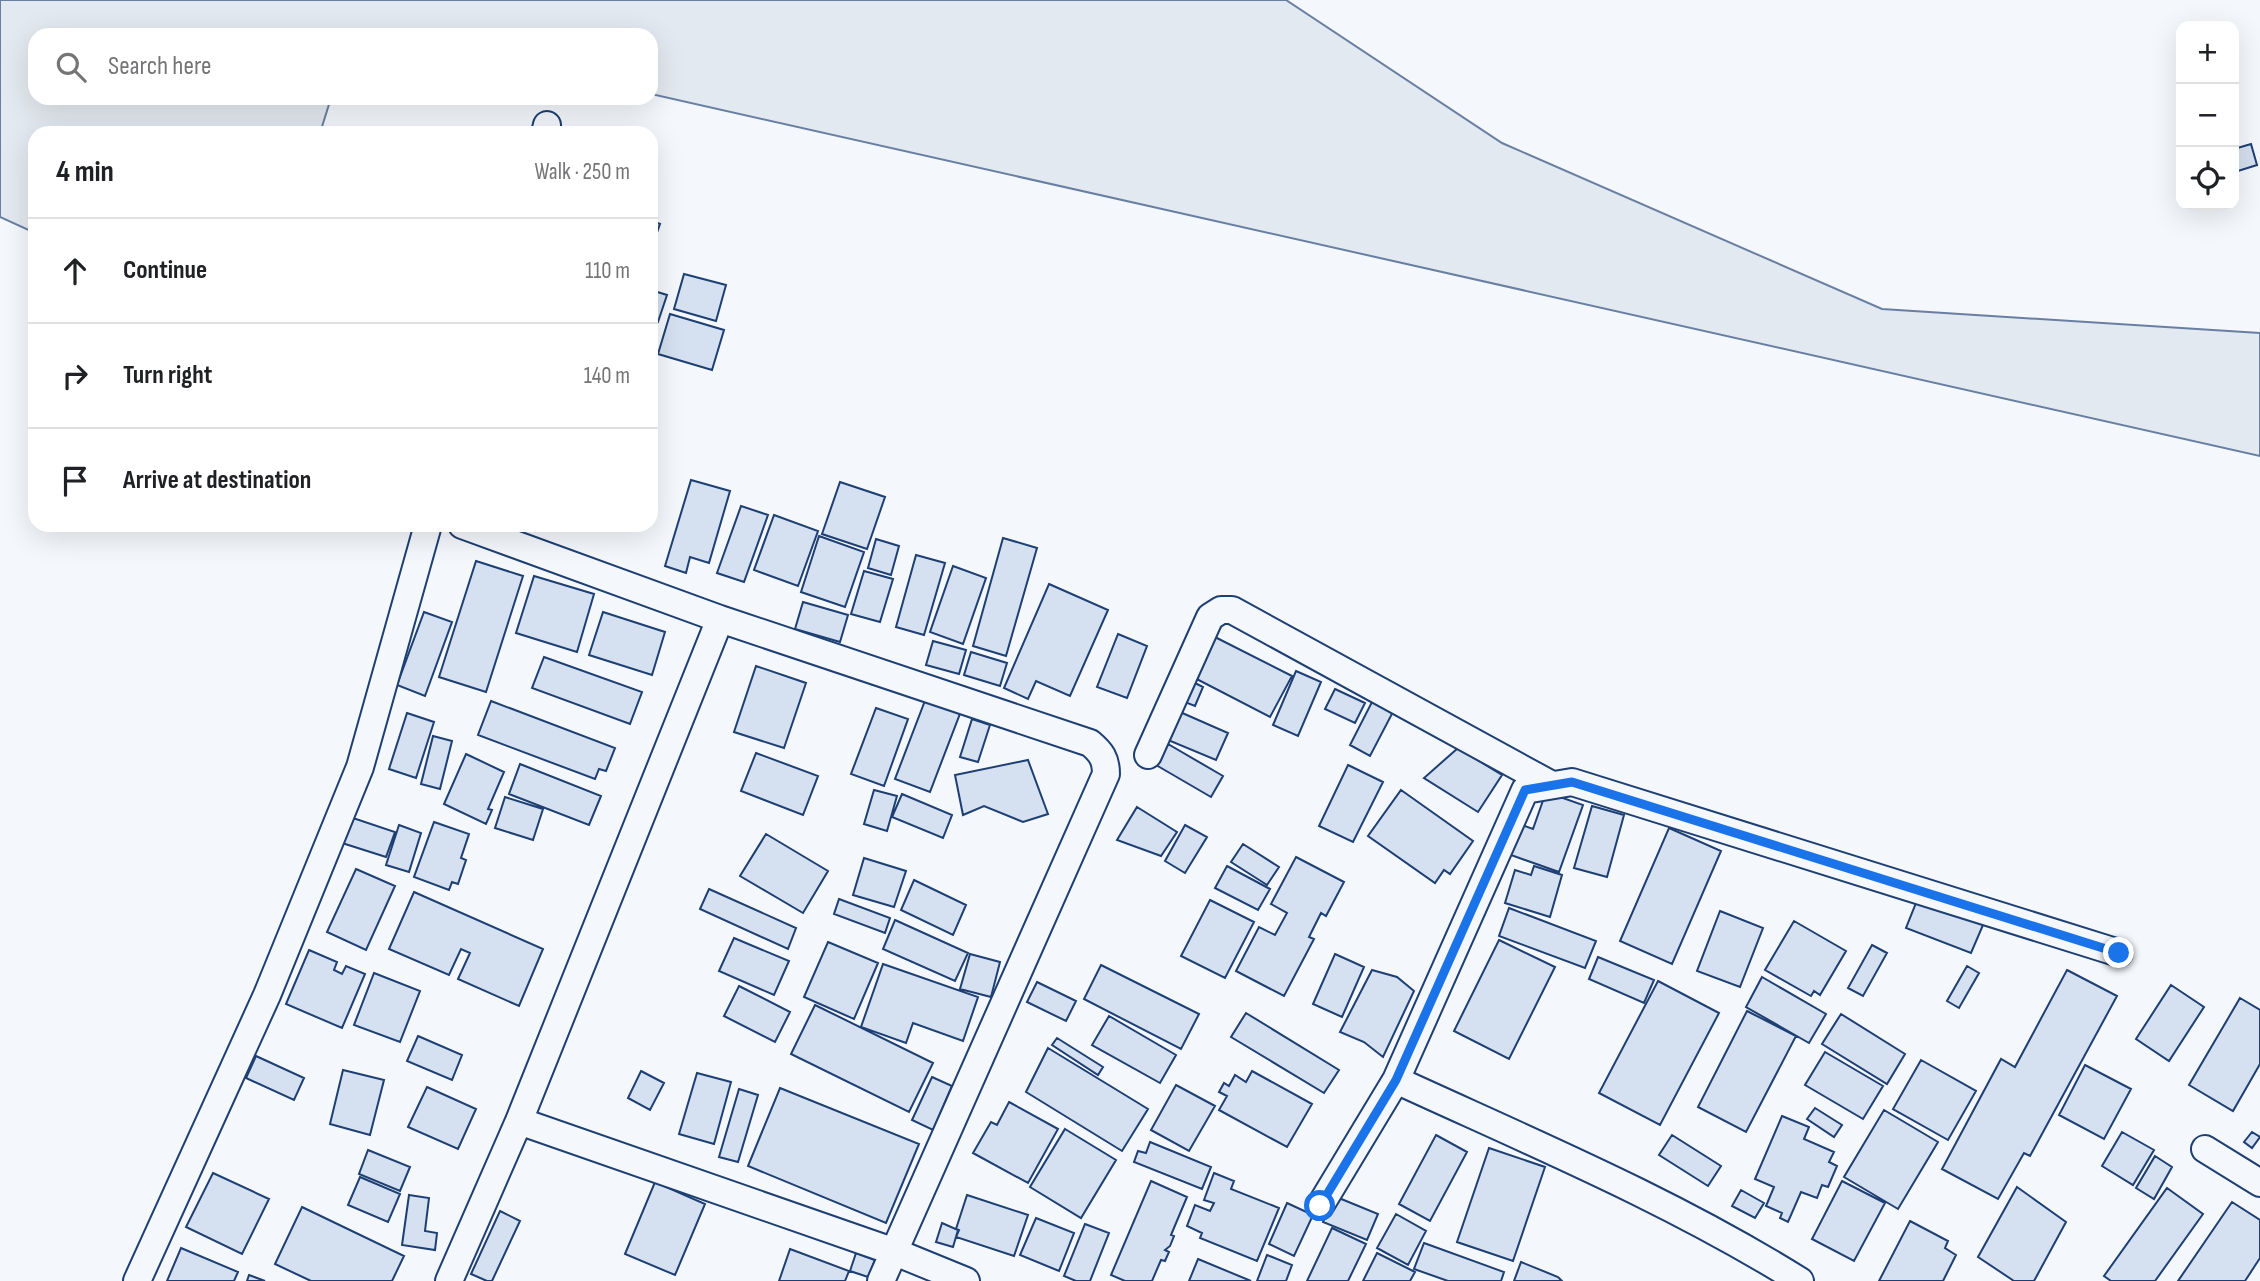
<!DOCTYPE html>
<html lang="en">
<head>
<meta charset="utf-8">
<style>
	body { margin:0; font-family:"Sofia Sans Condensed",sans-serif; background:#f6f6f6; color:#202124 }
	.controls { position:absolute; right:21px; top:21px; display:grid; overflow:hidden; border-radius:14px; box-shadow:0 7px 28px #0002 }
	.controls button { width:63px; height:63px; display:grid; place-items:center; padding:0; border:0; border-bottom:2px solid #e0e0e0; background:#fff; color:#202124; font:35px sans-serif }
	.stop { position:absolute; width:21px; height:21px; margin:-16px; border:5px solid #1a73e8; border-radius:50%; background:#fff }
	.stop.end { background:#1a73e8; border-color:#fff; box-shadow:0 2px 7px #0008 }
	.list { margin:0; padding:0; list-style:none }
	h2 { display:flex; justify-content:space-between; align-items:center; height:91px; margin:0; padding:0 28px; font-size:30px }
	h2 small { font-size:23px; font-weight:400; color:#757577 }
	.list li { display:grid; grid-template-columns:46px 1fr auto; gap:21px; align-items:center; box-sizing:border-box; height:105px; padding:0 28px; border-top:2px solid #e0e0e0 }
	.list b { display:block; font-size:26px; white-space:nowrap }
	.list em { font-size:23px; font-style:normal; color:#757577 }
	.icon { flex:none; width:38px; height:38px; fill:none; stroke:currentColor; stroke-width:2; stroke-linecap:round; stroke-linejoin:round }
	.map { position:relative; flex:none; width:2260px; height:1281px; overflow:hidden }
	.search { position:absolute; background:#fff; box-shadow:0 7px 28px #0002; left:28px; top:28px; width:630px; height:77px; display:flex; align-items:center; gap:18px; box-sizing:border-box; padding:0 24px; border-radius:21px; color:#757577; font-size:26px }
	.panel { position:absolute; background:#fff; box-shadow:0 7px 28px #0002; left:28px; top:126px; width:630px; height:406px; border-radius:21px }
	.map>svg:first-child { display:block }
	.green { fill:#e3e9f0; stroke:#687fa3; stroke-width:2 }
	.building { fill:#d5e0f0; stroke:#1d3f73; stroke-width:2 }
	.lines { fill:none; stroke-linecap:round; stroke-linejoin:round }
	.minor-casing { stroke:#1d3f73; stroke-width:30 }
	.minor { stroke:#f4f7fb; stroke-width:26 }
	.route { stroke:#1a73e8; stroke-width:9 }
</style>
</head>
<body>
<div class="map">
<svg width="2260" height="1281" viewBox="0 0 2260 1281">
	<rect width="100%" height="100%" fill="#f4f7fb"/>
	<!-- green -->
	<path class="green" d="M0 0H1286L1502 143 1882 309 2260 333V456L651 94V35H35V98H331L320 133H35V233L0 217Z"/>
	<!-- building -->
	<path class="building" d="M2251 144 2257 165 2238 171 2234 149Z
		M651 221 660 224 651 250Z
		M684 274 726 285 716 321 674 309Z
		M651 290 667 295 658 322 651 319Z
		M670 314 724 330 712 370 658 354Z
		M691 480 730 491 709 563 690 557 686 573 665 566Z
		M840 482 885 497 867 549 822 534Z
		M741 506 768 515 744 582 717 573Z
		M774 515 818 531 798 586 754 570Z
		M819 536 864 552 845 607 801 592Z
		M1003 538 1037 548 1006 656 973 646Z
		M876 539 899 546 891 575 868 568Z
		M916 555 945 563 924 635 896 627Z
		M476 561 523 576 486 692 439 677Z
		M953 566 986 578 963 644 930 632Z
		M864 571 893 579 880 622 851 614Z
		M534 576 594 594 577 652 516 633Z
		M1049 584 1108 610 1070 696 1036 681 1028 699 1004 688Z
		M803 602 848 615 840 642 795 629Z
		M424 612 452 622 425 696 397 685Z
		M603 612 665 632 652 675 589 655Z
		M1118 634 1147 646 1127 698 1097 687Z
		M1209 634 1292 676 1270 717 1187 674Z
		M933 641 966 650 959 674 926 665Z
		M971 652 1007 663 1000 686 964 675Z
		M544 657 642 692 630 724 532 688Z
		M756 666 806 683 784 748 734 732Z
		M1296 671 1321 682 1298 736 1273 725Z
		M1191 681 1203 687 1195 706 1182 701Z
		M1335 689 1365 703 1355 723 1325 709Z
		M926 698 961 711 930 792 895 779Z
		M1373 700 1394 710 1370 756 1350 745Z
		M491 701 615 748 606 771 599 769 595 779 478 735Z
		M876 708 908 719 884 786 851 774Z
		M1180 712 1228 733 1216 760 1168 740Z
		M407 713 434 722 416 778 389 769Z
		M972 719 990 725 978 762 960 757Z
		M433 736 452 741 440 789 421 784Z
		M1168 744 1223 776 1211 797 1156 765Z
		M1458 748 1502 775 1478 812 1424 778Z
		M756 753 818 776 803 815 741 791Z
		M466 754 504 772 488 809 492 810 486 824 444 804Z
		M1028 760 1048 814 1023 822 984 806 963 815 955 775Z
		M520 764 601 796 589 825 509 794Z
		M1348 765 1383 782 1353 842 1319 826Z
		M874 790 897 796 887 831 864 824Z
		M1401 790 1473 841 1450 874 1444 870 1435 883 1368 836Z
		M1546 792 1583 805 1559 872 1508 854 1519 824 1533 829Z
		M902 794 952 815 943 838 892 817Z
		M505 797 543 809 533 840 495 828Z
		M1592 806 1624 815 1607 877 1574 868Z
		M1137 807 1177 832 1161 856 1117 840Z
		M347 816 395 832 386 857 339 842Z
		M434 822 469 834 461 858 466 860 458 884 452 882 449 890 414 877Z
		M399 825 421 833 409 872 386 865Z
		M1185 825 1207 837 1185 873 1165 861Z
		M1669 828 1721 851 1672 964 1620 941Z
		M766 834 828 871 803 913 740 876Z
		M1243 844 1279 867 1267 885 1231 862Z
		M1296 857 1344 882 1326 916 1321 913 1309 937 1314 939 1284 996 1236 971 1259 927 1275 935 1287 913 1271 904Z
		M864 858 906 871 894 907 853 895Z
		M1227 866 1270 889 1258 910 1215 888Z
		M1534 866 1562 875 1550 917 1505 903 1515 870 1531 875Z
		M356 869 395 886 366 950 327 932Z
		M914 880 966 905 953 935 901 910Z
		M709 889 796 928 788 949 700 909Z
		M414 892 543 949 519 1006 458 979 470 953 461 949 449 975 389 949Z
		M1920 893 1986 918 1971 953 1906 928Z
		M839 899 890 918 885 933 834 914Z
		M1210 900 1254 922 1225 978 1181 956Z
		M1509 908 1596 941 1585 968 1499 936Z
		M1720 911 1763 928 1740 987 1697 971Z
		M895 920 968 953 955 981 883 949Z
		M1794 921 1846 951 1820 995 1814 991 1811 996 1765 970Z
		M734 938 789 961 774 995 719 971Z
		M1499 940 1555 967 1509 1059 1454 1031Z
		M828 942 878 963 854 1019 804 997Z
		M1872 945 1887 953 1863 996 1848 988Z
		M309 950 337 962 334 970 342 974 346 966 365 974 342 1028 286 1004Z
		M970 954 1000 962 991 997 960 989Z
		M1335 954 1364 967 1342 1017 1313 1004Z
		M1598 957 1654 980 1644 1003 1589 979Z
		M883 964 978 997 963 1041 913 1023 906 1043 861 1027Z
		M1101 965 1199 1014 1181 1049 1084 999Z
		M1967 966 1979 973 1959 1008 1947 1001Z
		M1372 970 1397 977 1414 991 1383 1057 1364 1042 1340 1032Z
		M2067 970 2117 996 2030 1156 2024 1153 1998 1199 1942 1169 2001 1059 2015 1067Z
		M374 973 420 991 400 1042 354 1025Z
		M1762 977 1826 1014 1809 1043 1746 1007Z
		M1658 981 1719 1013 1660 1125 1599 1093Z
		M1037 982 1076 1001 1066 1021 1027 1002Z
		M2171 985 2204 1007 2169 1061 2136 1039Z
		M739 986 790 1012 775 1042 724 1016Z
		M2240 998 2260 1010V1064L2233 1111 2189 1085Z
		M815 1005 933 1063 909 1112 791 1054Z
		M1747 1011 1796 1036 1746 1132 1698 1107Z
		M1246 1013 1339 1070 1324 1093 1231 1037Z
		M1841 1014 1905 1054 1887 1084 1822 1044Z
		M1109 1016 1176 1055 1160 1083 1092 1045Z
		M418 1036 462 1055 452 1080 407 1061Z
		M1057 1038 1103 1067 1098 1075 1052 1045Z
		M1048 1048 1148 1109 1122 1151 1026 1092Z
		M1825 1052 1883 1086 1863 1119 1805 1085Z
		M256 1056 304 1078 294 1100 246 1078Z
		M1921 1060 1976 1091 1948 1140 1893 1109Z
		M2085 1065 2131 1089 2104 1139 2059 1115Z
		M343 1070 384 1080 370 1135 330 1124Z
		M641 1071 664 1083 650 1110 628 1098Z
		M1252 1071 1312 1104 1287 1147 1219 1110 1227 1096 1219 1092 1224 1083 1229 1086 1235 1075 1246 1082Z
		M697 1073 731 1082 714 1144 679 1134Z
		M932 1077 952 1086 933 1130 912 1120Z
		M1176 1085 1215 1106 1189 1151 1151 1130Z
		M427 1087 476 1109 458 1149 408 1127Z
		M780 1088 919 1144 886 1223 748 1166Z
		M739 1089 758 1095 738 1162 719 1157Z
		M1009 1102 1058 1129 1028 1183 973 1153 991 1122 997 1125Z
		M1815 1108 1842 1125 1834 1137 1807 1119Z
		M1884 1110 1938 1142 1898 1209 1844 1177Z
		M1782 1116 1809 1127 1804 1139 1834 1152 1829 1162 1837 1166 1828 1187 1822 1185 1817 1198 1801 1192 1788 1222 1780 1218 1782 1213 1766 1206 1774 1187 1755 1179Z
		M1065 1129 1116 1160 1081 1218 1030 1187Z
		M2122 1132 2154 1150 2133 1185 2102 1166Z
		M2252 1132 2260 1137 2252 1148 2244 1142Z
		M1436 1135 1467 1152 1430 1221 1399 1204Z
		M1672 1135 1721 1166 1708 1186 1659 1155Z
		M1150 1142 1211 1167 1202 1189 1134 1162 1138 1151 1146 1153Z
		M1489 1148 1545 1167 1513 1261 1457 1242Z
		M368 1150 410 1167 400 1191 359 1174Z
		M2155 1156 2172 1167 2154 1199 2136 1188Z
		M213 1173 269 1199 242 1254 186 1227Z
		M1214 1173 1234 1181 1231 1189 1279 1208 1257 1261 1200 1238 1202 1233 1187 1226 1195 1205 1210 1211 1214 1203 1204 1200Z
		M360 1177 400 1194 388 1222 348 1205Z
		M1151 1181 1187 1197 1171 1235 1174 1236 1170 1246 1165 1250 1169 1252 1165 1261 1161 1260 1152 1281H1125L1111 1275Z
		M1842 1181 1885 1203 1854 1261 1812 1239Z
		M655 1182 705 1204 675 1275 625 1254Z
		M2017 1187 2066 1222 2034 1281H2014L1978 1257Z
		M2167 1188 2203 1214 2155 1281H2111L2104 1276Z
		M1741 1190 1764 1203 1755 1218 1732 1206Z
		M409 1195 429 1198 425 1231 437 1233 435 1250 402 1245Z
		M967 1195 1028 1215 1014 1256 956 1237 959 1230 956 1229Z
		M1334 1196 1378 1214 1367 1240 1323 1222Z
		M2232 1202 2260 1220V1258L2245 1281H2178Z
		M1287 1203 1313 1215 1294 1256 1269 1244Z
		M302 1207 404 1256 392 1281H311L275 1264Z
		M500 1211 520 1221 492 1281H487L471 1274Z
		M1396 1214 1426 1231 1408 1265 1377 1248Z
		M1036 1218 1074 1233 1059 1271 1020 1255Z
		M1910 1221 1948 1241 1945 1248 1956 1255 1943 1281H1879Z
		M942 1223 958 1230 953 1247 936 1242Z
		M1085 1224 1109 1233 1090 1281H1076L1064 1276Z
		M1332 1228 1366 1244 1348 1281H1307Z
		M1424 1243 1504 1272 1501 1281H1448L1414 1269Z
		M181 1248 238 1272 234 1281H167Z
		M790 1249 849 1271 845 1281H779Z
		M856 1253 875 1260 868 1277 850 1271Z
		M1377 1253 1415 1272 1410 1281H1363Z
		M1267 1255 1292 1265 1286 1281H1257Z
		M1198 1259 1251 1281H1189Z
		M1521 1262 1558 1277 1562 1281H1514Z
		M249 1275 265 1281H247Z"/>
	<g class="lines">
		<defs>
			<path id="minor" d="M545 133 547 125
				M462 525 720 619 1090 743C1101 752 1106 759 1106 774L881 1281
				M1148 755 1210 617 1221 610H1232L1550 784
				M1396 1080C1533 1143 1672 1201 1800 1281
				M519 1121 895 1252 966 1281
				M2205 1149 2260 1183
				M1320 1206 1396 1080 1525 790 1572 782 2119 953
				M137 1281 267 995 360 767 428 525
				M449 1281 519 1121 720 619"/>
		</defs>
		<!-- minor casing -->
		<use href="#minor" class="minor-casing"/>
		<!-- minor -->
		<use href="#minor" class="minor"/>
	</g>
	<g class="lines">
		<!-- route -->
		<path class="route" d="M1320 1206 1396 1080 1525 790 1572 782 2119 953"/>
	</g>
</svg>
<div class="controls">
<button>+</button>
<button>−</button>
<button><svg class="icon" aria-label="locate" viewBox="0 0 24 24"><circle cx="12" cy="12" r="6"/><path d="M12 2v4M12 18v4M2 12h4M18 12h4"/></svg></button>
</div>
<div class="stop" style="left:1320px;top:1206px"></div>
<div class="stop end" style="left:2119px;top:953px"></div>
<div class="search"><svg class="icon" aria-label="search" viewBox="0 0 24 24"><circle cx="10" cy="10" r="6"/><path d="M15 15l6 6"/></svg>Search here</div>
<section class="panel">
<h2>4 min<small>Walk · 250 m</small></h2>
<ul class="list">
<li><svg class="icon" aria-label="ahead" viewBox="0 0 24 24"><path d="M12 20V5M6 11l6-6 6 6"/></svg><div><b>Continue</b></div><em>110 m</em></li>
<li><svg class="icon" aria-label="right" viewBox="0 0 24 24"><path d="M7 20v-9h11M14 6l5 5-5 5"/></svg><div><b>Turn right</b></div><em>140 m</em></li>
<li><svg class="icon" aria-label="arrive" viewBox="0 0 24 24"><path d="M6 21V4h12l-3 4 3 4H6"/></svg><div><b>Arrive at destination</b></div></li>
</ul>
</section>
</div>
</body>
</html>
